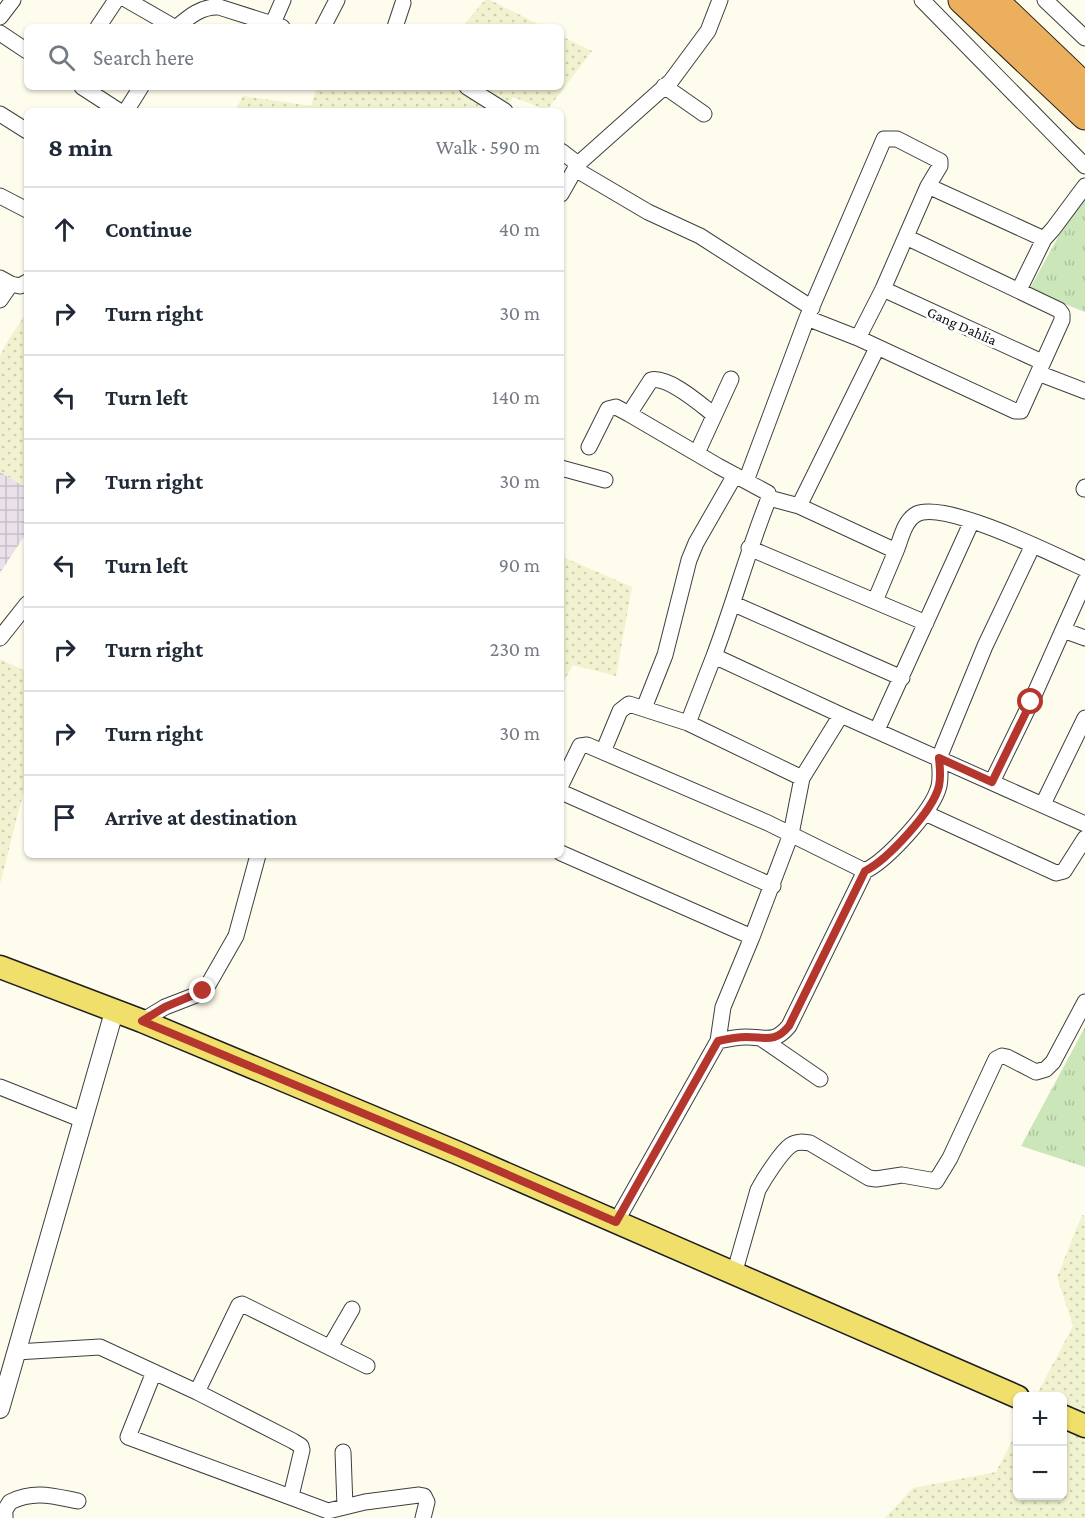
<!DOCTYPE html>
<html lang="en">
<head>
<meta charset="utf-8">
<style>
	body { margin:0; font-family:"Crimson Pro",serif; background:#f2f2f3; color:#1f2937 }
	.controls { position:absolute; right:18px; bottom:18px; display:grid; overflow:hidden; border-radius:9px; box-shadow:0 2px 4px #0004 }
	.controls button { width:54px; height:54px; display:grid; place-items:center; padding:0; border:0; border-bottom:2px solid #e0e1e3; background:#fff; color:#1f2937; font:30px sans-serif }
	.stop { position:absolute; width:18px; height:18px; margin:-14px; border:4px solid #b4362d; border-radius:50%; background:#fff }
	.stop.end { background:#b4362d; border-color:#fff; box-shadow:0 2px 6px #0008 }
	.list { margin:0; padding:0; list-style:none }
	h2 { display:flex; justify-content:space-between; align-items:center; height:78px; margin:0; padding:0 24px; font-size:26px }
	h2 small { font-size:20px; font-weight:400; color:#747a83 }
	.list li { display:grid; grid-template-columns:39px 1fr auto; gap:18px; align-items:center; box-sizing:border-box; height:84px; padding:0 24px; border-top:2px solid #e0e1e3 }
	.list b { display:block; font-size:22px; white-space:nowrap }
	.list em { font-size:20px; font-style:normal; color:#747a83 }
	.icon { flex:none; width:33px; height:33px; fill:none; stroke:currentColor; stroke-width:2; stroke-linecap:round; stroke-linejoin:round }
	.map { position:relative; flex:none; width:1085px; height:1518px; overflow:hidden }
	.search { position:absolute; background:#fff; box-shadow:0 2px 4px #0004; left:24px; top:24px; width:540px; height:66px; display:flex; align-items:center; gap:15px; box-sizing:border-box; padding:0 21px; border-radius:9px; color:#747a83; font-size:22px }
	.panel { position:absolute; background:#fff; box-shadow:0 2px 4px #0004; left:24px; top:108px; width:540px; height:750px; border-radius:9px }
	.map>svg:first-child { display:block }
	.industrial { fill:url(#industrial-grid) }
	.farmland { fill:url(#farmland-dots) }
	.grass { fill:url(#grass-tufts) }
	.lines { fill:none; stroke-linecap:round; stroke-linejoin:round }
	.minor-casing { stroke:#3f3f3f; stroke-width:17 }
	.tertiary-casing { stroke:#3f3f3f; stroke-width:20 }
	.primary-casing { stroke:#1d1d1d; stroke-width:25 }
	.motorway-casing { stroke:#1d1d1d; stroke-width:29 }
	.minor { stroke:#fff; stroke-width:15 }
	.tertiary { stroke:#fff; stroke-width:18 }
	.primary { stroke:#f0df6b; stroke-width:22 }
	.motorway { stroke:#ecaf5d; stroke-width:27 }
	.route { stroke:#b4362d; stroke-width:8 }
	.labels { text-anchor:middle; stroke-width:6; stroke-linejoin:round; paint-order:stroke }
	.street-label { font-size:15px; fill:#0c0c0c; stroke:#fff }
</style>
</head>
<body>
<div class="map">
<svg width="1085" height="1518" viewBox="0 0 1085 1518">
	<defs>
		<pattern id="industrial-grid" width="8" height="8" patternUnits="userSpaceOnUse" patternTransform="scale(1.5)"><rect width="8" height="8" fill="#ebe1eb"/><path d="M0 4h8M4 0v8" fill="none" stroke="#c8c0c8"/></pattern>
		<pattern id="farmland-dots" width="8" height="8" patternUnits="userSpaceOnUse" patternTransform="scale(1.5)"><rect width="8" height="8" fill="#f1f2cf"/><path d="M2 2h.1M6 6h.1" fill="none" stroke="#cdceb1" stroke-width="1.8" stroke-linecap="round"/></pattern>
		<pattern id="grass-tufts" width="24" height="20" patternUnits="userSpaceOnUse" patternTransform="scale(1.5)"><rect width="24" height="20" fill="#cbe6b9"/><path d="M3 7l-1-3M5 7V3M7 7l1-3M15 17l-1-3M17 17v-4M19 17l1-3" fill="none" stroke="#adc49e"/></pattern>
	</defs>
	<rect width="100%" height="100%" fill="#fefded"/>
	<!-- industrial -->
	<path class="industrial" d="M0 472 27 488V532L0 573Z"/>
	<!-- farmland -->
	<path class="farmland" d="M485 0H490L544 27H462Z
		M561 36 592 51 547 110 513 97 504 111H235L243 96 311 106 317 87H561Z
		M27 312V488L0 472V356L7 342Z
		M561 556 632 587 616 676 573 665 561 686Z
		M0 659 27 672V790H24L0 884Z
		M1082 1215 1085 1216V1518H885L913 1488 996 1472 1017 1431 1018 1496H1062V1396H1036L1073 1326 1057 1277Z"/>
	<!-- grass -->
	<path class="grass" d="M1085 188V312L1029 290Z
		M1085 1027V1167L1021 1146Z"/>
	<g class="lines">
		<defs>
			<path id="minor" d="M127 0 174 27
				M922 0 1085 166
				M1045 0 1085 38
				M0 17 13 0
				M273 23 283 0
				M98 27 116 0
				M177 27C190 16 202 6 219 7L282 27
				M323 27 337 0
				M395 27 403 3
				M0 33 27 51
				M664 86 704 114
				M82 87 119 111
				M467 87 505 111
				M126 111 141 87
				M0 114 27 131
				M561 151 578 164
				M575 169 648 212 700 236 812 308
				M561 194 578 164 671 81 708 31 720 0
				M0 196 27 210
				M0 278 11 284 20 286 27 282
				M883 289 1042 362
				M1019 290 1044 239 1053 229 1085 186
				M0 300 11 284
				M807 318 858 338 1015 411H1021L1062 320V314L1059 310 906 237
				M858 338 883 289 928 186 1044 239
				M1038 373 1085 391
				M629 414 718 466 768 493 769 498 799 506 896 551C901 539 904 522 915 515 941 498 1057 556 1085 569
				M589 447 608 409 616 407 629 414 651 380C668 376 699 403 713 414
				M697 453 731 379
				M561 468 605 480
				M746 481 807 318 884 139H897L940 161V166L928 186
				M1084 489 1085 487
				M769 498C748 550 734 603 714 656L841 715 1085 824
				M799 506 877 348
				M749 548 926 623
				M875 601 896 551
				M734 604 902 678
				M1063 630 1085 581
				M0 638 27 604
				M644 708 665 655 689 560 696 543 735 475
				M688 723 802 778 791 834 752 937
				M877 730 972 521
				M603 752 620 711 629 704 688 723 714 656
				M802 778 841 715
				M992 782 1031 702 1063 630 1085 638
				M561 785 580 746 587 745 768 823 865 871
				M561 792 773 886
				M1043 804 1085 718
				M925 813 1056 873 1064 871 1085 838
				M561 853 752 937 723 1007 718 1041 616 1222
				M142 1021 165 1007 196 995 208 985 236 936 258 855
				M762 1039 820 1079
				M718 1041C727 1039 737 1037 746 1037 766 1037 774 1044 789 1026L865 871C887 860 933 811 939 786 941 777 940 767 939 758L985 646 1033 545
				M0 1087 83 1120
				M734 1274 758 1190C764 1179 781 1152 791 1145 797 1141 803 1142 810 1143L869 1178 876 1179 902 1175 936 1181 950 1158 996 1059 1002 1056 1007 1057 1036 1072 1046 1069 1053 1062 1085 1002
				M330 1347 352 1309
				M16 1352 100 1347 197 1392 293 1441 301 1446 302 1450 291 1496
				M154 1372 128 1437 328 1511 365 1502 419 1495 424 1496 427 1502 423 1518
				M197 1392 239 1305 242 1304 367 1366
				M343 1452 345 1507
				M5 1518V1510L10 1502C34 1490 53 1496 78 1501"/>
			<path id="tertiary" d="M0 1409 114 1012"/>
			<path id="primary" d="M0 967 142 1021 458 1153 1018 1397
				M1062 1416 1085 1426"/>
			<path id="motorway" d="M962 0 1085 116
				M994 0 1085 87"/>
		</defs>
		<!-- minor casing -->
		<use href="#minor" class="minor-casing"/>
		<!-- tertiary casing -->
		<use href="#tertiary" class="tertiary-casing"/>
		<!-- primary casing -->
		<use href="#primary" class="primary-casing"/>
		<!-- motorway casing -->
		<use href="#motorway" class="motorway-casing"/>
		<!-- minor -->
		<use href="#minor" class="minor"/>
		<!-- tertiary -->
		<use href="#tertiary" class="tertiary"/>
		<!-- primary -->
		<use href="#primary" class="primary"/>
		<!-- motorway -->
		<use href="#motorway" class="motorway"/>
	</g>
	<g class="lines">
		<!-- route -->
		<path class="route" d="M203 991 165 1007 142 1021 458 1153 616 1222 718 1041C727 1039 737 1037 746 1037 766 1037 775 1043 789 1026L865 871C887 860 933 811 939 786 941 777 940 767 939 758L992 782 1031 702"/>
	</g>
	<g class="labels">
		<!-- street labels -->
		<g class="street-label">
			<text transform="translate(962 326) rotate(24)" y="5">Gang Dahlia</text>
		</g>
	</g>
</svg>
<div class="controls">
<button>+</button>
<button>−</button>
</div>
<div class="stop" style="left:1031px;top:702px"></div>
<div class="stop end" style="left:203px;top:991px"></div>
<div class="search"><svg class="icon" aria-label="search" viewBox="0 0 24 24"><circle cx="10" cy="10" r="6"/><path d="M15 15l6 6"/></svg>Search here</div>
<section class="panel">
<h2>8 min<small>Walk · 590 m</small></h2>
<ul class="list">
<li><svg class="icon" aria-label="ahead" viewBox="0 0 24 24"><path d="M12 20V5M6 11l6-6 6 6"/></svg><div><b>Continue</b></div><em>40 m</em></li>
<li><svg class="icon" aria-label="right" viewBox="0 0 24 24"><path d="M7 20v-9h11M14 6l5 5-5 5"/></svg><div><b>Turn right</b></div><em>30 m</em></li>
<li><svg class="icon" aria-label="left" viewBox="0 0 24 24"><path d="M17 20v-9H6M10 6l-5 5 5 5"/></svg><div><b>Turn left</b></div><em>140 m</em></li>
<li><svg class="icon" aria-label="right" viewBox="0 0 24 24"><path d="M7 20v-9h11M14 6l5 5-5 5"/></svg><div><b>Turn right</b></div><em>30 m</em></li>
<li><svg class="icon" aria-label="left" viewBox="0 0 24 24"><path d="M17 20v-9H6M10 6l-5 5 5 5"/></svg><div><b>Turn left</b></div><em>90 m</em></li>
<li><svg class="icon" aria-label="right" viewBox="0 0 24 24"><path d="M7 20v-9h11M14 6l5 5-5 5"/></svg><div><b>Turn right</b></div><em>230 m</em></li>
<li><svg class="icon" aria-label="right" viewBox="0 0 24 24"><path d="M7 20v-9h11M14 6l5 5-5 5"/></svg><div><b>Turn right</b></div><em>30 m</em></li>
<li><svg class="icon" aria-label="arrive" viewBox="0 0 24 24"><path d="M6 21V4h12l-3 4 3 4H6"/></svg><div><b>Arrive at destination</b></div></li>
</ul>
</section>
</div>
</body>
</html>
